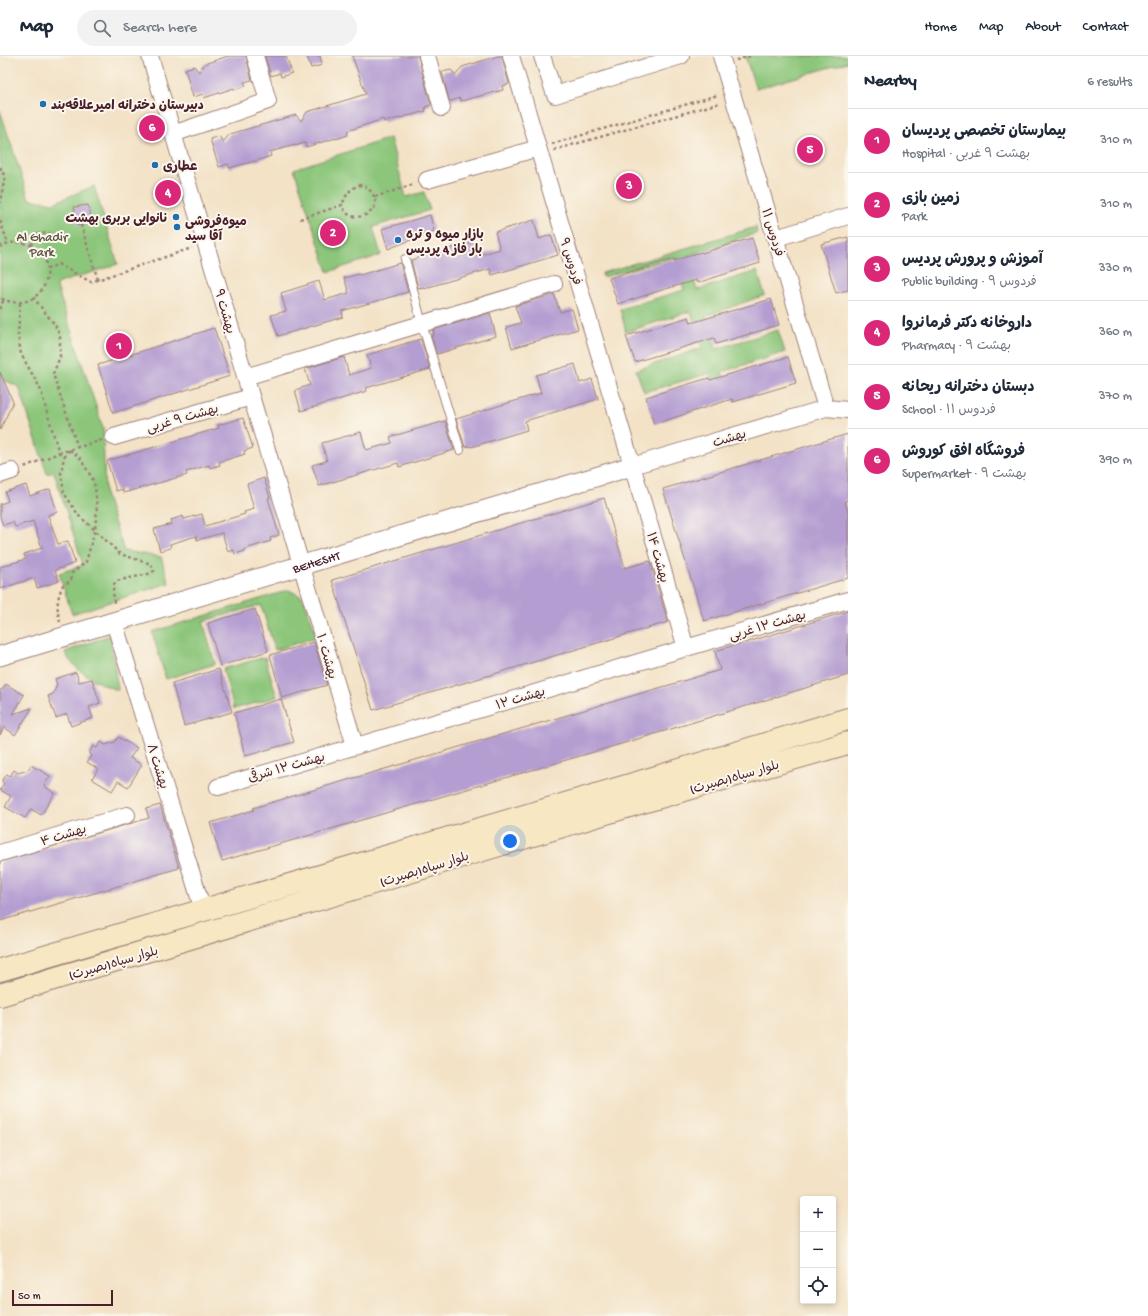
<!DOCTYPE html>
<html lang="en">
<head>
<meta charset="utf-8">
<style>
	body { margin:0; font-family:"Gochi Hand","Playpen Sans Arabic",sans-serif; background:#f2f2f3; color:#1f2937 }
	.controls { position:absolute; right:12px; bottom:12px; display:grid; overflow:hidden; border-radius:4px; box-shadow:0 2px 6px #0003 }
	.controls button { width:36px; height:36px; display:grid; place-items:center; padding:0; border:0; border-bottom:1px solid #e0e1e3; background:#fff; color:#1f2937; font:20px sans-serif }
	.scale { position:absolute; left:12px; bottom:10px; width:101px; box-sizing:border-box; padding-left:4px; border:2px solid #4a1f2b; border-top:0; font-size:11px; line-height:14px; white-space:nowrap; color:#4a1f2b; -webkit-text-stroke:3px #fbf7ec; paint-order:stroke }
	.you { position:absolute; left:510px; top:785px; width:14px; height:14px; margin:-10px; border:3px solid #fff; border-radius:50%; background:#1a73e8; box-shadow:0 0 0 6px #1a73e833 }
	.badge { display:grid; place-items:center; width:26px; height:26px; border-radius:50%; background:#db2777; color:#fff; font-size:13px; font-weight:700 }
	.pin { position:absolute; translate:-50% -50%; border:2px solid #fff; box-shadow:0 1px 4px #0006 }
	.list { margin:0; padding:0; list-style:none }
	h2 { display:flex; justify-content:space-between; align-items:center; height:52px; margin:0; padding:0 16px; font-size:17px }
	h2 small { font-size:13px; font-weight:400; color:#747a83 }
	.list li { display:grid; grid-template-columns:26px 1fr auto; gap:12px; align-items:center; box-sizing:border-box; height:64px; padding:0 16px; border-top:1px solid #e0e1e3 }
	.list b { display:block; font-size:15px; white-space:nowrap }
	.list p { margin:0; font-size:13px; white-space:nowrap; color:#747a83 }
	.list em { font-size:13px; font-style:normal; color:#747a83 }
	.icon { flex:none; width:22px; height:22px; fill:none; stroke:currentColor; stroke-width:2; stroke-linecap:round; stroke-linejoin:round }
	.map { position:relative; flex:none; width:848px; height:1260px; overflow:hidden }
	header { display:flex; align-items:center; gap:24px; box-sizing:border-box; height:56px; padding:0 20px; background:#fff; border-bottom:1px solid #e0e1e3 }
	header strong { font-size:19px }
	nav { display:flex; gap:22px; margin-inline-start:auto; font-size:14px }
	.search { width:280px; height:36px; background:#f2f2f3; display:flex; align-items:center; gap:10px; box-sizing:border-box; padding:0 14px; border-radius:22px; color:#747a83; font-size:15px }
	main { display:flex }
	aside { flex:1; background:#fff }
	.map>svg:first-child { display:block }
	.green { fill:#8cc67a; stroke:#6b7252 }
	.building { fill:#b49dd1 }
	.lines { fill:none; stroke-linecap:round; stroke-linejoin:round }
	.service-casing { stroke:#9e8078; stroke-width:10 }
	.minor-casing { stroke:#9e8078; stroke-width:18 }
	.tertiary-casing { stroke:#9e8078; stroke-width:21 }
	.secondary-casing { stroke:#9e8078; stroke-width:24 }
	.path { stroke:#9e8078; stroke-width:2.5; stroke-dasharray:3 3; stroke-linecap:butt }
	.service { stroke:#fff; stroke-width:8 }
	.minor { stroke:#fff; stroke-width:16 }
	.tertiary { stroke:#fff; stroke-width:19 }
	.secondary { stroke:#f7e8c3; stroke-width:22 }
	.poi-dot { fill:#1f6fb2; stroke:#fbf7ec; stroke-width:1.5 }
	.labels { text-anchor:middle; stroke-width:4; stroke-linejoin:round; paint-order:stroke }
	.poi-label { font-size:13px; font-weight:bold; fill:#4a1f2b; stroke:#fbf7ec; text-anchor:start }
	.street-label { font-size:13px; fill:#4a1f2b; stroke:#fbf7ec }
	.park-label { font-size:13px; fill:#5e5143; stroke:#fbf7ec }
</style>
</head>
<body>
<header>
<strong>Map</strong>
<div class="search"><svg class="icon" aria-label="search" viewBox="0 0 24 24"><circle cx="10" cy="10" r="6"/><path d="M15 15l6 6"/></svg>Search here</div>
<nav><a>Home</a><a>Map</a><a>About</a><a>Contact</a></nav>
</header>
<main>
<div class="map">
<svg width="848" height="1260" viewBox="0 0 848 1260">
	<rect width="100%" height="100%" fill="#fbf7ec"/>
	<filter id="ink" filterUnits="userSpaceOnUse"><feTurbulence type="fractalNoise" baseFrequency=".025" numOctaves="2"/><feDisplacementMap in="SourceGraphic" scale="8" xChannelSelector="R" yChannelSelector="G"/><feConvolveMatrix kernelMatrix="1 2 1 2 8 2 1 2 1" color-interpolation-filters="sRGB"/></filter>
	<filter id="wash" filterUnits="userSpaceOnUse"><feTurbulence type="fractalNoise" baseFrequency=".012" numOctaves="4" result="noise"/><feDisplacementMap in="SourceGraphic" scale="16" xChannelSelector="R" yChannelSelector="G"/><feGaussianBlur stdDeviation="0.9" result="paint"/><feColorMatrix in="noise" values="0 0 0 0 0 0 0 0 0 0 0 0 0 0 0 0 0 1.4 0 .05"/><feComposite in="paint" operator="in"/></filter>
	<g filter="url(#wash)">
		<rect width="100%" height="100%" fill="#f3e2c6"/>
		<!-- green -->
		<path class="green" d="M745 0H848V6L756 33Z
			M0 54 29 143 53 147 94 130 118 208 56 228 103 372 105 438 124 495 161 501 169 527 72 558 59 517 83 509 54 416 47 418 19 331 0 322Z
			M390 82 406 141 424 136 430 154 373 171 381 199 328 216 294 113Z
			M756 171 757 177 687 200 697 234 757 215 765 239 706 260 716 293 778 274 785 296 722 316 729 341 719 344 711 317 644 336 636 314 702 292 691 255 626 276 620 253 684 234 675 201 603 221 602 217Z
			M289 534 304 542 317 581 275 594 261 549 203 565 215 608 166 623 152 576Z
			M110 579 118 634C100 629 72 614 65 596Z
			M265 601 277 641 234 653 223 613Z"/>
		<g id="blocks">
			<!-- building -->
			<path class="building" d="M228 0H246L252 24 244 26 246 30 234 34V32L204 42 203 38 193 41 185 13 194 10 199 16 204 8Z
				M265 0H286L292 17 281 21 280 17 271 20Z
				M307 0H320L322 9 311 12Z
				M352 0H418L431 49 425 51 426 55 415 58 384 66 383 63 347 75 348 79 336 83V82L306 91 305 87 295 90V89L270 96 271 100 259 104 229 112 228 108 219 111 210 83 219 80 223 86 230 78 296 59 301 65 307 56 366 38Z
				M498 0H502L509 28 502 30 503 34 461 45 460 42 451 45 449 44 442 16 451 14 456 19 462 11Z
				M88 149 92 165 78 170 74 151Z
				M430 159 434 175 388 193 382 173Z
				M534 164 539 183 551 179 558 199 492 219 490 213 425 232 424 231 418 232 411 204 473 186 477 200 500 193 495 176Z
				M848 181V234L836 237 821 188Z
				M752 182 760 207 697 227 696 224 662 234 618 248 609 222 673 203V205L701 196 702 197Z
				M400 207 408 236 342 255 343 261 278 280 271 259 286 255 281 237 319 225 325 244 349 237 344 222 359 218 360 219Z
				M554 238 560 256 572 253 578 273 512 292 506 271 521 267 515 250Z
				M771 243 779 269 716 288 714 282 635 306 626 280 689 261 691 267Z
				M490 257 496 280 437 298 431 280 434 279 433 274Z
				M214 272 230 320 113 357 98 309Z
				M421 283 430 313 366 332 367 335 301 355 295 334 310 329 305 313 344 301 349 319 371 312 367 299Z
				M788 301 796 327 733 346 732 343 654 368 646 341 709 322 710 324Z
				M575 308 580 327 592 323 598 343 525 365 527 374 471 391 470 390 465 391 456 363 541 337 536 319Z
				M0 316 13 346 0 374Z
				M243 362 253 392 244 395 245 398 219 406 220 409 210 412 209 409 186 416 187 419 176 422 123 437V433L116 435 107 405 219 372 218 369Z
				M445 365 454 394 399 411 398 407 319 430 312 409 327 405 322 387 361 376 366 394 392 387 390 381Z
				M848 378V444L845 445 848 457V522L704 565 663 433Z
				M264 422 270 442H268L279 479 270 482 271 485 245 493V495L235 498 234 494 228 496 222 477 197 484 196 480 170 488 171 492 160 495 154 473 172 468 171 464 183 460 184 463 202 458 205 470 245 458 244 456 254 453 247 428Z
				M26 429 30 440 50 433 57 456 48 459 58 488 68 485 75 507 55 514 59 525 37 532 34 522 0 533V511L26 503 24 498 42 492 33 465 15 471 13 466 3 469 0 461V448L8 445 5 436Z
				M604 442 625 512 650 505 668 566 373 654 332 524Z
				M255 553 268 595 220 610 208 567Z
				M848 555V619L648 680 222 805 210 767 254 754 253 752 290 741 720 614 715 595 745 586V587Z
				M314 586 327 629 282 642 270 599Z
				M219 613 232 656 184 670 172 627Z
				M76 616 79 626 92 623 100 647 89 651 93 662 71 670 67 658 56 662 48 640 53 638 57 629 55 623Z
				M6 628 24 639 13 658 32 652 15 679 4 671 0 679V634H2Z
				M281 643 294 686 245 700 241 684H242L234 657Z
				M118 681 137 692 130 702 142 709 128 731 118 725 112 735 92 723 98 713 87 706 91 700 89 698 93 690 97 692 101 686 105 689 115 686Z
				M31 709 50 720 44 730 55 737 41 759 31 753 25 762 5 751 11 740 0 734 4 728 2 725 7 718 10 720 14 714 18 717 28 714Z
				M160 749 179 812 0 865V806L149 762 146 753Z"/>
		</g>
	</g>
	<g filter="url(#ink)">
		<use href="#blocks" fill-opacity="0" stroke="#9e8078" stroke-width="1"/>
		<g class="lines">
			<defs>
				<path id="service" d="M405 203 422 268 460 394"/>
				<path id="minor" d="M150 0 355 690
					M427 0 442 52
					M511 0 686 592
					M542 0 555 39 681 0
					M721 0 826 352
					M173 78 268 45 255 0
					M427 124 538 92
					M776 182 848 160
					M245 321 554 228
					M114 381 251 341
					M632 410 826 352 848 354
					M0 419 12 415
					M114 566 203 854
					M218 731 848 544
					M0 797 127 759"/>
				<g id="tertiary">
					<path id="s1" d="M0 600 632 410"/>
				</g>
				<path id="secondary" d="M0 914 640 726 848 663
					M0 939 646 745 848 687"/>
			</defs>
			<!-- service casing -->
			<use href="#service" class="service-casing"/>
			<!-- minor casing -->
			<use href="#minor" class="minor-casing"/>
			<!-- tertiary casing -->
			<use href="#tertiary" class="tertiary-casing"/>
			<!-- secondary casing -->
			<use href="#secondary" class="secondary-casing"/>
			<!-- path -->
			<path class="path" d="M736 4 750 0
				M552 88 718 39
				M554 94 720 47
				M0 111 5 121 0 147
				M375 141 415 128
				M300 163 342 149C349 173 387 156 372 137 368 132 365 129 359 129 349 133 346 139 342 149
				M0 165 8 187
				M81 169 98 224
				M31 189 37 178 50 177
				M0 191C8 186 18 185 27 188 66 201 45 263 0 242
				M47 213 58 208 91 226 192 192
				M33 241 55 269 60 280V301L53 318 78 392
				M20 247 18 279 21 298 40 332 59 397 24 411
				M0 253 4 243
				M70 394 80 402 92 422 95 431 97 450 95 474 79 460 64 437 61 417 64 401Z
				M59 397 102 384
				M60 566C56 552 57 542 63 529L71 525 72 517 86 506 95 474 120 498 151 508 154 515 148 518 116 525 113 530 114 549"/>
			<!-- service -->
			<use href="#service" class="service"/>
			<!-- minor -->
			<use href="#minor" class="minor"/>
			<!-- tertiary -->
			<use href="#tertiary" class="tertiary"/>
			<!-- secondary -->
			<use href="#secondary" class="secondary"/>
		</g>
	</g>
	<!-- markers -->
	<g class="poi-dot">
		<circle cx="43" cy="48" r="4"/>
		<circle cx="155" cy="109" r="4"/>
		<circle cx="176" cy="161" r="4"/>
		<circle cx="177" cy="171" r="4"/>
		<circle cx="398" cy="184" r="4"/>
	</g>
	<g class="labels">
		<!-- poi labels -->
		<g class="poi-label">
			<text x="51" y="53">دبیرستان دخترانه امیرعلاقه‌بند</text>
			<text x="163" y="114">عطاری</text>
			<text x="168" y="166" text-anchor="end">نانوایی بربری بهشت</text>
			<text x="185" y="169">میوه‌فروشی<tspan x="185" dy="15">آقا سید</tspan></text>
			<text x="406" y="182">بازار میوه و تره<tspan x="406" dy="15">بار فاز 4 پردیس</tspan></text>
		</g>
		<!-- street labels -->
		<g class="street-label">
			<text transform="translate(774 176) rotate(73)" y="5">فردوس ۱۱</text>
			<text transform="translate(572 205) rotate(73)" y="5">فردوس ۹</text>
			<text transform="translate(226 255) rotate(74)" y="5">بهشت ۹</text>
			<text transform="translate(182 361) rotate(-16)" y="5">بهشت ۹ غربی</text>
			<text transform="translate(729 381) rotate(-17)" y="5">بهشت</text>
			<text transform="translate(659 501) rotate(74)" y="5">بهشت ۱۴</text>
			<text dy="5" stroke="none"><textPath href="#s1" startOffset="330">BEHESHT</textPath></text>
			<text transform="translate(767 568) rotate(-16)" y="5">بهشت ۱۲ غربی</text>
			<text transform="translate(328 600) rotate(74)" y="5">بهشت ۱۰</text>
			<text transform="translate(520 641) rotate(-17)" y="5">بهشت ۱۲</text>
			<text transform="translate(159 710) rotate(73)" y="5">بهشت ۸</text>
			<text transform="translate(286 710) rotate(-16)" y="5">بهشت ۱۲ شرقی</text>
			<text transform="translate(734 720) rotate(-16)" y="5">بلوار سپاه(بصیرت)</text>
			<text transform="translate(63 778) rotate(-17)" y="5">بهشت ۴</text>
			<text transform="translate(424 812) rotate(-17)" y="5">بلوار سپاه(بصیرت)</text>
			<text transform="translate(113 906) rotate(-16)" y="5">بلوار سپاه(بصیرت)</text>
		</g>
		<!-- park labels -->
		<g class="park-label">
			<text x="42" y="185">Al Ghadir<tspan x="42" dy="15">Park</tspan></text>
		</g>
	</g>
</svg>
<div class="controls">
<button>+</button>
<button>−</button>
<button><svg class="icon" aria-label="locate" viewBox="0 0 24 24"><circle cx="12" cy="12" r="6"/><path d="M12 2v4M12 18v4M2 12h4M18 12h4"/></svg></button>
</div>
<div class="scale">50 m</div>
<div class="you"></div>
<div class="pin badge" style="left:119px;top:290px">1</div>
<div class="pin badge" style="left:333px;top:177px">2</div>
<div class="pin badge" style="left:629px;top:130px">3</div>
<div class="pin badge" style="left:168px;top:137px">4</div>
<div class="pin badge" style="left:810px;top:94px">5</div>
<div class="pin badge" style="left:152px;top:72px">6</div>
</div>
<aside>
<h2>Nearby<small>6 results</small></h2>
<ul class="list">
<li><span class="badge">1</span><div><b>بیمارستان تخصصی پردیسان</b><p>Hospital · بهشت ۹ غربی</p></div><em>310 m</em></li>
<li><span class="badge">2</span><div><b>زمین بازی</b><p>Park</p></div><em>310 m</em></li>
<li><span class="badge">3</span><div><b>آموزش و پرورش پردیس</b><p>Public building · فردوس ۹</p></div><em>330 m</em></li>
<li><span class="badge">4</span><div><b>داروخانه دکتر فرمانروا</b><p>Pharmacy · بهشت ۹</p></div><em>360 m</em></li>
<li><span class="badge">5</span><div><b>دبستان دخترانه ریحانه</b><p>School · فردوس ۱۱</p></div><em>370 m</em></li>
<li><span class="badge">6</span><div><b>فروشگاه افق کوروش</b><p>Supermarket · بهشت ۹</p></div><em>390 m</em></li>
</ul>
</aside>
</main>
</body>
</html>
